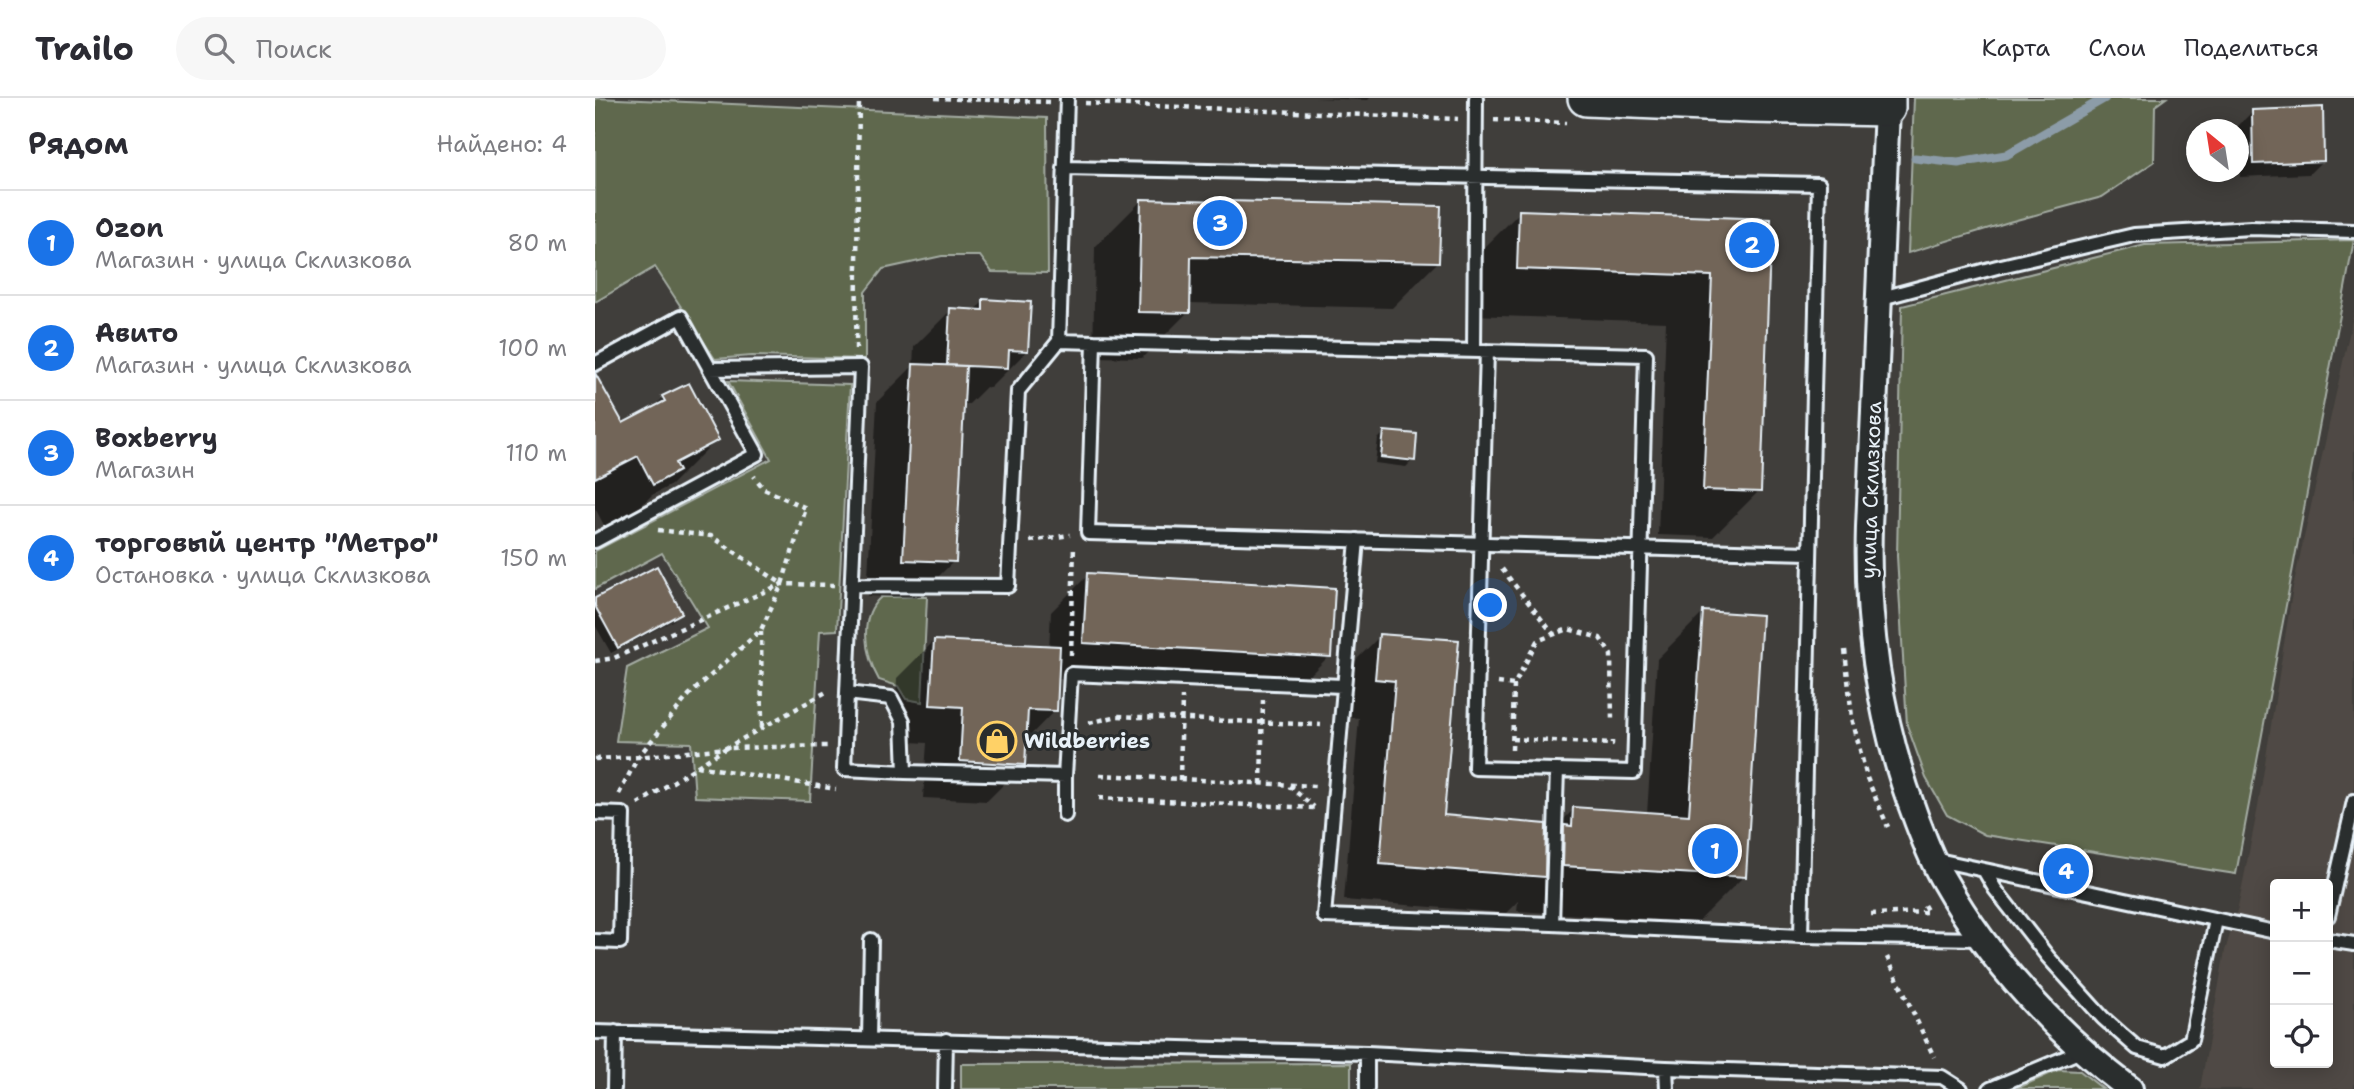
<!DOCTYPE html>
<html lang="ru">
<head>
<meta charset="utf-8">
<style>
	body { margin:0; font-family:"Shantell Sans",sans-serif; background:#f7f7f7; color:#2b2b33 }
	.controls { position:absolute; right:21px; bottom:21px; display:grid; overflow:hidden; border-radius:7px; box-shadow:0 4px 18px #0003 }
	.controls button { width:63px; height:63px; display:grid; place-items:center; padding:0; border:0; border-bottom:2px solid #e1e1e2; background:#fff; color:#2b2b33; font:35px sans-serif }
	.compass { position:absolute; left:1591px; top:21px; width:63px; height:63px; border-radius:50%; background:#fff; box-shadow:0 4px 18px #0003; rotate:330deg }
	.you { position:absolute; left:896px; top:508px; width:24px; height:24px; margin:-18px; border:5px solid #fff; border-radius:50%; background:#1a73e8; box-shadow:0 0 0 10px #1a73e833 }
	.badge { display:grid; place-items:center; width:46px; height:46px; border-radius:50%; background:#1a73e8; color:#fff; font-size:23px; font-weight:700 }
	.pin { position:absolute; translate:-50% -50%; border:4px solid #fff; box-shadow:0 2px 7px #0006 }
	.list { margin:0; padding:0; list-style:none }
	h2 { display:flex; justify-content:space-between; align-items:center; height:91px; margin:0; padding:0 28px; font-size:30px }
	h2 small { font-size:23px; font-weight:400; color:#7c7c81 }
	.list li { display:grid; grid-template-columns:46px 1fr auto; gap:21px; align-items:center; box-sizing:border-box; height:105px; padding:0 28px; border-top:2px solid #e1e1e2 }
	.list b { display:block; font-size:26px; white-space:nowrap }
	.list p { margin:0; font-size:23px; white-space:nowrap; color:#7c7c81 }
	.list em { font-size:23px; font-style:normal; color:#7c7c81 }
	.icon { flex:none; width:38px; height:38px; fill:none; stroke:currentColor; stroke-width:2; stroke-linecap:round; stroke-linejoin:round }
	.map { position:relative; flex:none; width:1759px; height:991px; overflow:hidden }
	header { display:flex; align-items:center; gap:42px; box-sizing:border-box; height:98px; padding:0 35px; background:#fff; border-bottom:2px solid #e1e1e2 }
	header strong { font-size:33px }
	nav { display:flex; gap:38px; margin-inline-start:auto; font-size:24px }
	.search { width:490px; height:63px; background:#f7f7f7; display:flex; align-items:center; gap:18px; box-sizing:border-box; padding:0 24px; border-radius:38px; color:#7c7c81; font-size:26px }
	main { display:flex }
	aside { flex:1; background:#fff }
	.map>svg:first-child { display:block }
	.built { fill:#4f4a44; fill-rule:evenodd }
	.green { fill:#5f674e; stroke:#a4aca3; stroke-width:2 }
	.shadow { fill:#0007 }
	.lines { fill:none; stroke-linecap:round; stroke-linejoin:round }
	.stream { stroke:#8c9ca8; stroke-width:9 }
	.building { fill:#726558; stroke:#e8f1f8; stroke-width:2 }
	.lane-casing { stroke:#e8f1f8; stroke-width:18 }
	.street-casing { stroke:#e8f1f8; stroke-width:30 }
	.secondary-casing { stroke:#e8f1f8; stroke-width:40 }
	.path { stroke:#e8f1f8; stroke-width:4.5; stroke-dasharray:5 5; stroke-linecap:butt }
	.lane { stroke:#2a2d2e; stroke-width:12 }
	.street { stroke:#2a2d2e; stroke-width:24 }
	.secondary { stroke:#2a2d2e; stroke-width:35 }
	.labels { text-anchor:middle; stroke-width:6; stroke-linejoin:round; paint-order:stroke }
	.street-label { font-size:21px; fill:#e8f1f8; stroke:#2a2d2e }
	.poi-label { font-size:21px; font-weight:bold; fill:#e8f1f8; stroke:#2a2d2e; text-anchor:start }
</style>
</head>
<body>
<header>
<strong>Trailo</strong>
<div class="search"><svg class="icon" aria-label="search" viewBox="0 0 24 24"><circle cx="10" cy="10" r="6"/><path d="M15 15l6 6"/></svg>Поиск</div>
<nav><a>Карта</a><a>Слои</a><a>Поделиться</a></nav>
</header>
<main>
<aside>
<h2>Рядом<small>Найдено: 4</small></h2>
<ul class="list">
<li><span class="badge">1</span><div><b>Ozon</b><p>Магазин · улица Склизкова</p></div><em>80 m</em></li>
<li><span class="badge">2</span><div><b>Авито</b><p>Магазин · улица Склизкова</p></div><em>100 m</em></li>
<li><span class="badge">3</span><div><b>Boxberry</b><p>Магазин</p></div><em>110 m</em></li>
<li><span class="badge">4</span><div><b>торговый центр &quot;Метро&quot;</b><p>Остановка · улица Склизкова</p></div><em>150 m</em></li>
</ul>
</aside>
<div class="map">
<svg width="1759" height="991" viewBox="0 0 1759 991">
	<rect width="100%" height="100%" fill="#403e3b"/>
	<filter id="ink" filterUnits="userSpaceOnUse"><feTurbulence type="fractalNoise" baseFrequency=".0143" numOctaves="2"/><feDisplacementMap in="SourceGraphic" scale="14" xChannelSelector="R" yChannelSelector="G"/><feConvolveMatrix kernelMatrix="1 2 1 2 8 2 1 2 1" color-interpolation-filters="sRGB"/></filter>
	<g filter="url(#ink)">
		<!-- built -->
		<path class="built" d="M1759 214V991H1605L1630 853 1643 809 1663 709 1698 489ZM1680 786H1733V965H1680Z"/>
		<!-- green -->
		<path class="green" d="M0 0 452 20 453 175 397 174 385 158H347L288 171 270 194V261L157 258 120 261 60 169 0 204Z
			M1319 0H1571L1560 8 1559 64 1507 99 1414 124 1313 155Z
			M1759 142 1641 776 1390 737 1352 717 1331 680 1312 627 1302 458 1307 208 1550 147Z
			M133 283 255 287 242 532 225 533 215 703 100 699 96 645 21 643 32 570 113 530 67 455 0 491V453L176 361Z
			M286 499H332L327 604 311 601 303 588 284 582C270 557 263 519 286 499Z
			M756 965V991H366V966Z
			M1463 972 1485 973 1508 991H1421Z"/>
		<!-- shadow -->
		<path class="shadow" d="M720 0H775L773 2Z
			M1657 14 1728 62 1714 76 1645 79 1643 28Z
			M546 103 843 164 797 210 594 205 593 214 547 260 498 259 500 149Z
			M925 114 1175 123 1164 393 1118 439 1063 437 1071 224 877 217 879 160Z
			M389 203 432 253 395 290 391 289 374 306H367L359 463 322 500 272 498 282 304 318 268 319 249 356 212 379 213Z
			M93 287 122 341 76 387 57 397 36 418 11 431 0 410V306L27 328 54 313 68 300Z
			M790 334 818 362 811 369 780 365 783 341Z
			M493 477 734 558 697 595 462 581 460 612 430 643 429 666 392 703 328 700 332 645 299 643 302 580 339 543 454 550 456 514Z
			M0 502 85 515 79 522 16 555 0 527Z
			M1108 515 1149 778 1103 824 922 813 923 803 911 815 749 802 764 620 744 618 748 575 785 538 847 719 949 741 979 711 1052 716 1062 561Z"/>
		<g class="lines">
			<!-- stream -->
			<path class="stream" d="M1320 60 1363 65 1411 57 1510 0"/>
		</g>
		<!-- building -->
		<path class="building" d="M1728 9 1729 63 1658 66 1657 12Z
			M546 101 846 108 844 164 596 159 595 215 543 214Z
			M924 112 1176 121 1166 394 1108 392 1117 178 922 171Z
			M388 201 436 204 433 253 414 252 413 270 352 267 355 210 388 212Z
			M318 266 371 268 361 464 308 462Z
			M0 275 28 325 70 303 67 298 94 285 124 342 80 365 84 373 58 387 43 358 0 380Z
			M789 333 822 336 820 363 786 359Z
			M62 468 87 515 23 550 0 508V500Z
			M492 475 740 490 736 559 488 545Z
			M1108 513 1167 517 1151 779 968 768 969 727 977 728 978 709 1094 717Z
			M784 536 864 542 849 717 951 726 950 779 785 766 800 583 780 581Z
			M339 542 465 548 462 613 433 612 430 667 365 663 368 609 335 607Z"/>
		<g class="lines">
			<defs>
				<path id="lane" d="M469 70 1224 86 1206 838
					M1283 201 1402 169 1539 137 1656 130 1759 133
					M464 243 499 244 1051 257 1039 674 880 670 892 253
					M499 244 493 435 1215 455
					M879 253 881 0
					M0 266 86 219 162 356 0 443
					M114 271 266 269 252 595 296 600 308 623 310 674 470 678 476 576 747 588
					M762 442 729 818 957 826 1206 838 1388 841
					M257 487 413 488 423 293 464 243 472 0
					M252 595 249 671 310 674
					M0 715 28 716 25 844 0 843
					M470 717V678
					M1338 761 1680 834
					M1389 772 1400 791 1453 859 1508 920 1542 950 1570 958 1596 942 1621 822
					M1733 818 1759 703
					M957 826 962 672
					M1733 842 1759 846
					M0 934 772 955 1071 970 1347 979 1366 991
					M274 940 276 842
					M1071 970 1072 991
					M19 991 20 934
					M350 991 351 942
					M772 991V955
					M1395 991 1486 953"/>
				<path id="street" d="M1292 10 1274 429C1271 529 1285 626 1321 720 1329 741 1337 763 1349 783 1395 864 1461 935 1535 991"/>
				<path id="secondary" d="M991 0 1156 7 1292 10V0"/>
			</defs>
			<!-- lane casing -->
			<use href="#lane" class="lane-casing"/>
			<!-- street casing -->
			<use href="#street" class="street-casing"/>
			<!-- secondary casing -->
			<use href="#secondary" class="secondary-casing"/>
			<!-- path -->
			<path class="path" d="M340 0 454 4
				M490 5 863 21
				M899 22 971 25
				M261 251 264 0
				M63 432 116 438 187 486
				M435 443 475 437
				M907 471 959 537
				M166 533 167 629
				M1250 552 1257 620 1272 680 1293 729
				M476 557 479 447
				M0 563 19 560 187 486 239 487
				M903 585 919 587
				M494 625 523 618 726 627
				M917 641 1017 646V643
				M917 652 919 587 942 543 973 531 1005 540 1016 557 1017 624
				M0 661 43 659 131 650 233 593
				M102 668 241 691
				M505 677 721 688
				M585 682 587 599
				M666 686 668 602
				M694 688 719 709
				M24 696 43 659 94 597 166 532 187 486 211 410 169 391 159 378
				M504 700 720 710
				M43 706 131 650 232 648
				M1276 816 1333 814 1329 807
				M1292 859 1339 959"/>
			<!-- lane -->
			<use href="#lane" class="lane"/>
			<!-- street -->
			<use href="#street" class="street"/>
			<!-- secondary -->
			<use href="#secondary" class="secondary"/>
		</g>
	</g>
	<!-- icons -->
	<defs>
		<symbol id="shop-ring" viewBox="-11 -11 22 22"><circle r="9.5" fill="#2a2d2e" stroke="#ffd166" stroke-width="1.5"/><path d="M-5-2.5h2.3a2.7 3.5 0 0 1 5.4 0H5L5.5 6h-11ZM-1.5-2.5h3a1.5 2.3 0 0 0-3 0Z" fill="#ffd166"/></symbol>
	</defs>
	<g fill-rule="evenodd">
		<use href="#shop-ring" x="380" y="621" width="44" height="44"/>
	</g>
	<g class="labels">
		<!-- street labels -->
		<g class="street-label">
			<text transform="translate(1276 392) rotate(-88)" y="7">улица Склизкова</text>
		</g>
		<!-- poi labels -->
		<g class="poi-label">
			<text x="429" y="650">Wildberries</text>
		</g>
	</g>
</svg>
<div class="controls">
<button>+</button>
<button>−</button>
<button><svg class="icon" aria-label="locate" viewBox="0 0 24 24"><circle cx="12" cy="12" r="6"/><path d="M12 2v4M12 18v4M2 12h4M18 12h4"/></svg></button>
</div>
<svg class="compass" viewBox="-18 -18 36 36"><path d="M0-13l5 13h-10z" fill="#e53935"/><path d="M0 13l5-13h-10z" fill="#7c7c81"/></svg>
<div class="you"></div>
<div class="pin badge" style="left:1120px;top:753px">1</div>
<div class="pin badge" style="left:1157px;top:147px">2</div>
<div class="pin badge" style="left:625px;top:125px">3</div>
<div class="pin badge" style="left:1471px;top:773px">4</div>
</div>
</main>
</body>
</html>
